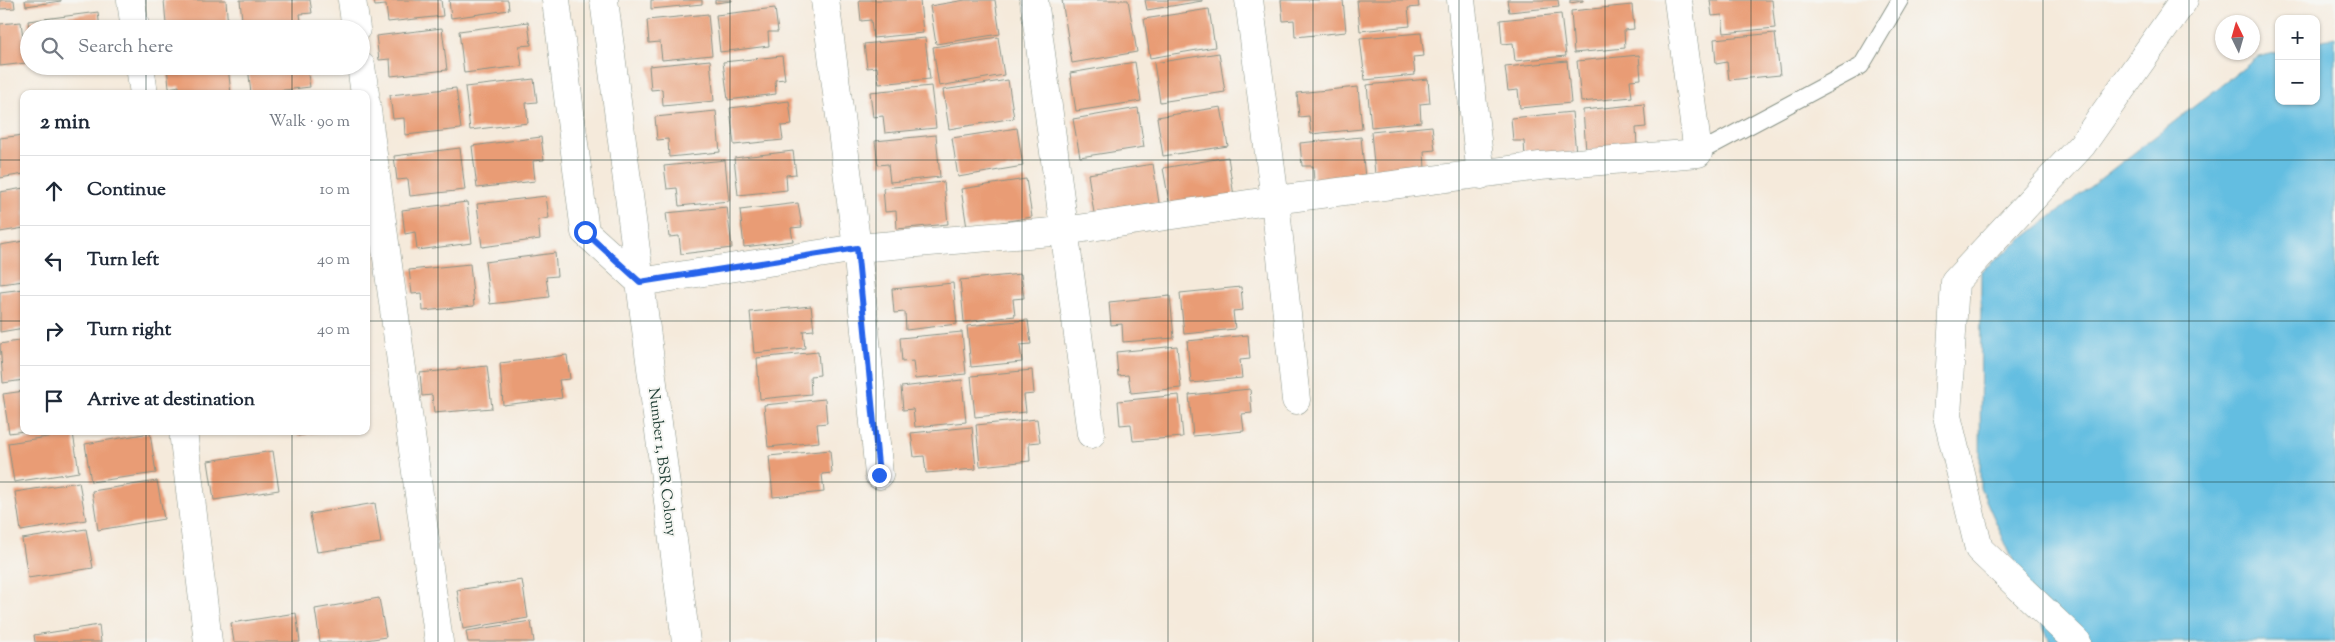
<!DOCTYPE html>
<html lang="en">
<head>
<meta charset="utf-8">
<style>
	body { margin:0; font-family:"Sorts Mill Goudy",serif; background:#f6f6f7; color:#1f2937 }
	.controls { position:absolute; right:15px; top:15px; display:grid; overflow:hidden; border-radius:10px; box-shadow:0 1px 4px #0004 }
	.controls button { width:45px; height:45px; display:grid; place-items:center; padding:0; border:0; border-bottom:1px solid #e0e1e3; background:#fff; color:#1f2937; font:25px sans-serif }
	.compass { position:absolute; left:2215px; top:15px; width:45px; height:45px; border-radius:50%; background:#fff; box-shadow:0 1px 4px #0004; rotate:355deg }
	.stop { position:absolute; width:15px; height:15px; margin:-11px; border:4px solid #2563eb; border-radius:50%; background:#fff }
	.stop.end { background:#2563eb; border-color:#fff; box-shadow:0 1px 5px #0008 }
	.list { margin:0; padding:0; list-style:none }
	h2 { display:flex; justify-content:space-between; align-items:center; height:65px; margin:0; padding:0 20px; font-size:21px }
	h2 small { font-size:16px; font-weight:400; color:#747a83 }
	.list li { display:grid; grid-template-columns:32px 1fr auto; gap:15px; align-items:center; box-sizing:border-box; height:70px; padding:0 20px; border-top:1px solid #e0e1e3 }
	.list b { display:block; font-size:19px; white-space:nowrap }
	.list em { font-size:16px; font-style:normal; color:#747a83 }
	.icon { flex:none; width:28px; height:28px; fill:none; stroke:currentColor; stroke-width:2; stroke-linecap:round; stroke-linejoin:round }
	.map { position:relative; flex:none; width:2335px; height:642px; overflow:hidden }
	.search { position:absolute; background:#fff; box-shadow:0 1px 4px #0004; left:20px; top:20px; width:350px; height:55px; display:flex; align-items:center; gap:12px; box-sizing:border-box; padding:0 18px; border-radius:28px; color:#747a83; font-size:19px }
	.panel { position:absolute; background:#fff; box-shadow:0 1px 4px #0004; left:20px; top:90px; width:350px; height:345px; border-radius:10px }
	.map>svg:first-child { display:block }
	.water { fill:#63bee1; stroke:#417e8a }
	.building { fill:#e99c75 }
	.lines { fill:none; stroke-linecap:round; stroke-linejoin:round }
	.service-casing { stroke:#8a9488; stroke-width:18 }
	.minor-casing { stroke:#8a9488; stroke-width:29 }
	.service { stroke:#fff; stroke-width:16 }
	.minor { stroke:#fff; stroke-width:28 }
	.route { stroke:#2563eb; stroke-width:6 }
	.grid { fill:none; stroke:#1f3d34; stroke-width:1; stroke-opacity:0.55 }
	.labels { text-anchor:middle; stroke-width:4; stroke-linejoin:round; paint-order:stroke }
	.street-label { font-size:15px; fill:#1f3d34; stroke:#f6f6f2 }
</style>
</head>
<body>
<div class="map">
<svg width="2335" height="642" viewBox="0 0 2335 642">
	<rect width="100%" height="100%" fill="#f6f6f2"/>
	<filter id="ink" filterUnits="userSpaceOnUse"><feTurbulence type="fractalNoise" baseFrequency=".02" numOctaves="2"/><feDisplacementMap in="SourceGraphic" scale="10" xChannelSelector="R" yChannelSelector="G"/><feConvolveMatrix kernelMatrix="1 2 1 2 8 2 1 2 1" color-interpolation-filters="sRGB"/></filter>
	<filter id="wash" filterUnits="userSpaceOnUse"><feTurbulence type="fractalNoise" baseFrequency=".0096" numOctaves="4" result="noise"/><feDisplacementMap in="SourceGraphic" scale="20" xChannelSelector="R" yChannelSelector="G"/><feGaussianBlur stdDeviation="1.12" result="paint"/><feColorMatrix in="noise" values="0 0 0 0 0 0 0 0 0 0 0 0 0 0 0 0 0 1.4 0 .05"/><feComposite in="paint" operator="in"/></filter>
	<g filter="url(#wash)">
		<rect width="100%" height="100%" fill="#f5eadb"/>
		<!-- water -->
		<path class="water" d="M2335 37V642H2050L1980 487 1981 271 2258 57 2279 52V101H2316V42Z"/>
		<g id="blocks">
			<!-- building -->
			<path class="building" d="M0 0H14L15 8 0 9Z
				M25 0H61V1L26 6Z
				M164 0H226L228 29H177V23L166 24Z
				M240 0H310L312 13 300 14 302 29H243Z
				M374 0H441L443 16 388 22 386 5 375 6Z
				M449 0H508L509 10 451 18Z
				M651 0H702V4L651 9Z
				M715 0H732V1L715 3Z
				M859 0H920L923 33 873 38 871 20 861 21Z
				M965 0H995L1000 34 936 44 930 6Z
				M1062 0H1128L1137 52 1072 63Z
				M1145 0H1202V1L1147 10Z
				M1281 0H1343L1346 32 1295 37 1294 20 1283 21Z
				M1357 0H1418L1419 7 1408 8 1410 26 1360 31Z
				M1507 0H1558L1559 7 1509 12Z
				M1570 0H1583V1L1570 3Z
				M1710 0H1772L1775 28 1724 33 1722 15 1712 16Z
				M1632 5 1634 29 1624 30 1625 48 1574 53 1571 11Z
				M775 8 778 32H768L769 46 720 52 716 15Z
				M1209 9 1215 47 1150 58 1144 19Z
				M98 12 100 29H29L28 21Z
				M708 14 712 55 662 60 660 42 649 43 647 20Z
				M1561 14 1566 56 1515 61 1513 43 1502 44 1500 20Z
				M21 22 26 63 0 66V24Z
				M528 22 531 45 519 46 522 66 464 73 459 31Z
				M442 28 447 70 391 76 390 59 379 60 376 36Z
				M1421 33 1424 56 1413 57 1415 75 1365 80 1360 38Z
				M1775 33 1780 75 1729 80 1727 62 1716 64 1714 39Z
				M998 37 1004 75 939 86 933 47Z
				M925 38 930 79 879 84 877 67 867 68 864 44Z
				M1219 53 1225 92 1160 102 1154 63Z
				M1639 55 1641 79 1630 80 1632 97 1581 102 1577 61Z
				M782 56 785 79 775 80 776 94 728 100 723 62Z
				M710 60 714 101 663 106 662 89 651 90 649 66Z
				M1567 61 1571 103 1520 108 1518 90 1508 91 1505 67Z
				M1135 62 1141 101 1076 111 1070 73Z
				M167 66H228L231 94H180L179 86 169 88Z
				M248 66H311L307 68 310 87 251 94Z
				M534 79 537 102 526 103 528 123 470 130 465 87Z
				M1428 79 1430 103 1420 104 1421 122 1371 127 1367 85Z
				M1008 80 1014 118 949 129 943 90Z
				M931 86 936 128 885 133 883 116 873 117 870 92Z
				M1358 87 1362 129 1311 134 1309 116 1299 117 1297 93Z
				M456 88 461 129 405 135 404 118 393 119 390 95Z
				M789 101 792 125 781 126 783 140 734 145 730 108Z
				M1644 104 1646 127 1636 128 1637 146 1586 151 1583 110Z
				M1221 107 1228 146 1163 156 1157 117Z
				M1138 108 1144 147 1080 157 1073 119Z
				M716 111 720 152 669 157 668 139 657 140 655 117Z
				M1572 112 1576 153 1525 158 1524 141H1513L1511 118Z
				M1432 126 1435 150 1424 151 1425 169 1375 174 1371 132Z
				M1017 128 1023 166 958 177 952 138Z
				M24 135V174L0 178V138Z
				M936 135 940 177 890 182 888 164 878 165 875 141Z
				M541 137 544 160 533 161 535 181 477 188 472 146Z
				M1361 137 1365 178 1314 183 1313 166H1302L1300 143Z
				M460 148 465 190 410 196 408 179 397 180 394 156Z
				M793 151 796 174 786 175 787 190 738 195 734 158Z
				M1228 157 1234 196 1170 207 1163 168Z
				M725 160 729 201 679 206 677 188 667 189 664 166Z
				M1153 164 1159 203 1094 213 1088 174Z
				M1026 179 1032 217 967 228 961 189Z
				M944 182 948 224 897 229 896 211 885 212 883 188Z
				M24 188V228L0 232V192Z
				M546 196 549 218 538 220 540 239 482 247 477 204Z
				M467 202 472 243 417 250 415 232 405 234 402 210Z
				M798 203 802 227 791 228 793 241 744 247 740 210Z
				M727 207 732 248 681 254 679 236 669 237 666 213Z
				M24 241V281L0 284V245Z
				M555 253 557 276 546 277 549 297 490 304 485 262Z
				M470 264 474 306 423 311 422 293 412 294 409 270Z
				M1021 274 1024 298 1013 299 1015 316 964 322 960 280Z
				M953 283 957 324 906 330 905 312 894 313 892 289Z
				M1241 287 1243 310 1233 311 1235 329 1184 334 1180 293Z
				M24 289V328L0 332V292Z
				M1170 296 1174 338 1123 342 1122 324 1111 325 1109 302Z
				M811 306 814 330 803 331 805 348 754 353 750 312Z
				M1028 320 1031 344 1020 345 1022 362 971 367 967 326Z
				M962 332 966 374 915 379 913 361 902 362 900 338Z
				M1248 335 1250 359 1240 360 1242 378 1191 383 1187 341Z
				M24 340V380L3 383 0 344Z
				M1177 346 1181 388 1131 393 1128 375 1118 376 1116 352Z
				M818 352 820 375 810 376 811 394 760 399 757 358Z
				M567 355 570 379 559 380 562 398 503 405 500 363Z
				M487 366 492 408 434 413 432 395 422 396 420 373Z
				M1032 370 1034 394 1024 395 1026 412 975 417 971 376Z
				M962 380 966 422 915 427 913 409 903 410 901 387Z
				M1250 389 1252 413 1242 414 1244 431 1193 436 1189 395Z
				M24 391V431L9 433 3 394Z
				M1179 395 1183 437 1133 441 1131 424 1120 425 1118 401Z
				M825 399 827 423 817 424 819 442 768 447 764 405Z
				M1037 419 1040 442 1029 443 1030 461 980 466 976 425Z
				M972 427 976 469 926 473 924 456 914 457 911 433Z
				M297 431H319V432L298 436Z
				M73 433 79 472 14 482 8 443Z
				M150 433 156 473 91 482 85 444Z
				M830 450 832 473 822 474 824 492 773 497 769 456Z
				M273 451 279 490 214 500 208 461Z
				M157 481 164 519 98 530 92 491Z
				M79 482 86 520 21 531 15 492Z
				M375 503 381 543 317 552 310 514Z
				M86 529 93 568 28 578 22 539Z
				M522 580 528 618 463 629 457 590Z
				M379 598 386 637 353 642H320L315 609Z
				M296 613 300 642H234L231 623Z
				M531 621 534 642H468L466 631Z
				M99 625 101 642H35L34 635Z"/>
		</g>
	</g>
	<g filter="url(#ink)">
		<use href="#blocks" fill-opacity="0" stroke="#8a9488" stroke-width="1"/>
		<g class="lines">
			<defs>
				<path id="service" d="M1698 153 1861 66 1900 0"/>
				<path id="minor" d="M131 0 135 29
					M352 0 356 29
					M556 0 585 232 640 282
					M604 0 686 642
					M825 0 857 248 879 475
					M1034 0 1091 434
					M1249 0 1275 200 1296 400
					M1461 0 1481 175
					M140 66 144 94
					M361 66 365 94
					M366 103 439 642
					M640 282 857 248 1064 231 1275 200 1540 166 1698 153 1678 0
					M183 431 208 642
					M2077 642 1979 549 1947 416 1955 282 2082 145 2184 0"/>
			</defs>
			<!-- service casing -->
			<use href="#service" class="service-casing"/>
			<!-- minor casing -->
			<use href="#minor" class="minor-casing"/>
			<!-- service -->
			<use href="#service" class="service"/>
			<!-- minor -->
			<use href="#minor" class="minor"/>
		</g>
	</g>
	<g class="lines" filter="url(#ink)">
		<!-- route -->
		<path class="route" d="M585 232 640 282 857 248 879 475"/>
	</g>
	<!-- grid -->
	<path class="grid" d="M146 0V29M292 0V29M438 0V642M584 0V642M730 0V642M876 0V642M1022 0V642M1168 0V642M1313 0V642M1459 0V642M1605 0V642M1751 0V642M1897 0V642M2043 0V642M2189 0V642M146 66V94M292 66V94M0 160H24M366 160H2335M0 321H24M366 321H2335M146 431V642M292 431V642M0 482H2335"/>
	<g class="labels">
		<!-- street labels -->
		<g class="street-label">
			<text transform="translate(663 462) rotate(83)" y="5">Number 1, BSR Colony</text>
		</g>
	</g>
</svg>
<div class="controls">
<button>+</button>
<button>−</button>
</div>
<svg class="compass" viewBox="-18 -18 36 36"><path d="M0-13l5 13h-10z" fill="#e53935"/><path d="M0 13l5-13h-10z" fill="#747a83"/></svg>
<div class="stop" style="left:585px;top:232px"></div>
<div class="stop end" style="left:879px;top:475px"></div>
<div class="search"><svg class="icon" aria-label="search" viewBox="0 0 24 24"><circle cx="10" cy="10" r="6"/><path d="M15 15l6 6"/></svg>Search here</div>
<section class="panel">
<h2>2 min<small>Walk · 90 m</small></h2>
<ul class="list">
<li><svg class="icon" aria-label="ahead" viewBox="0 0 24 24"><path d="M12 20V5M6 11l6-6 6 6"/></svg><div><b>Continue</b></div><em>10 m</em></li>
<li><svg class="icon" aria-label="left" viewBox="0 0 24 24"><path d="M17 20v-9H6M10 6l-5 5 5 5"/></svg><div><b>Turn left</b></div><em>40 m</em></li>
<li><svg class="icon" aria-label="right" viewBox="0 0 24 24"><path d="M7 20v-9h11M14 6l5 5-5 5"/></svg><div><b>Turn right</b></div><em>40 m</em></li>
<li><svg class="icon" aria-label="arrive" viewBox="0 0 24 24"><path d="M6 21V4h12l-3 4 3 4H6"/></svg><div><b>Arrive at destination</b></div></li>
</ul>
</section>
</div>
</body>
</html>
